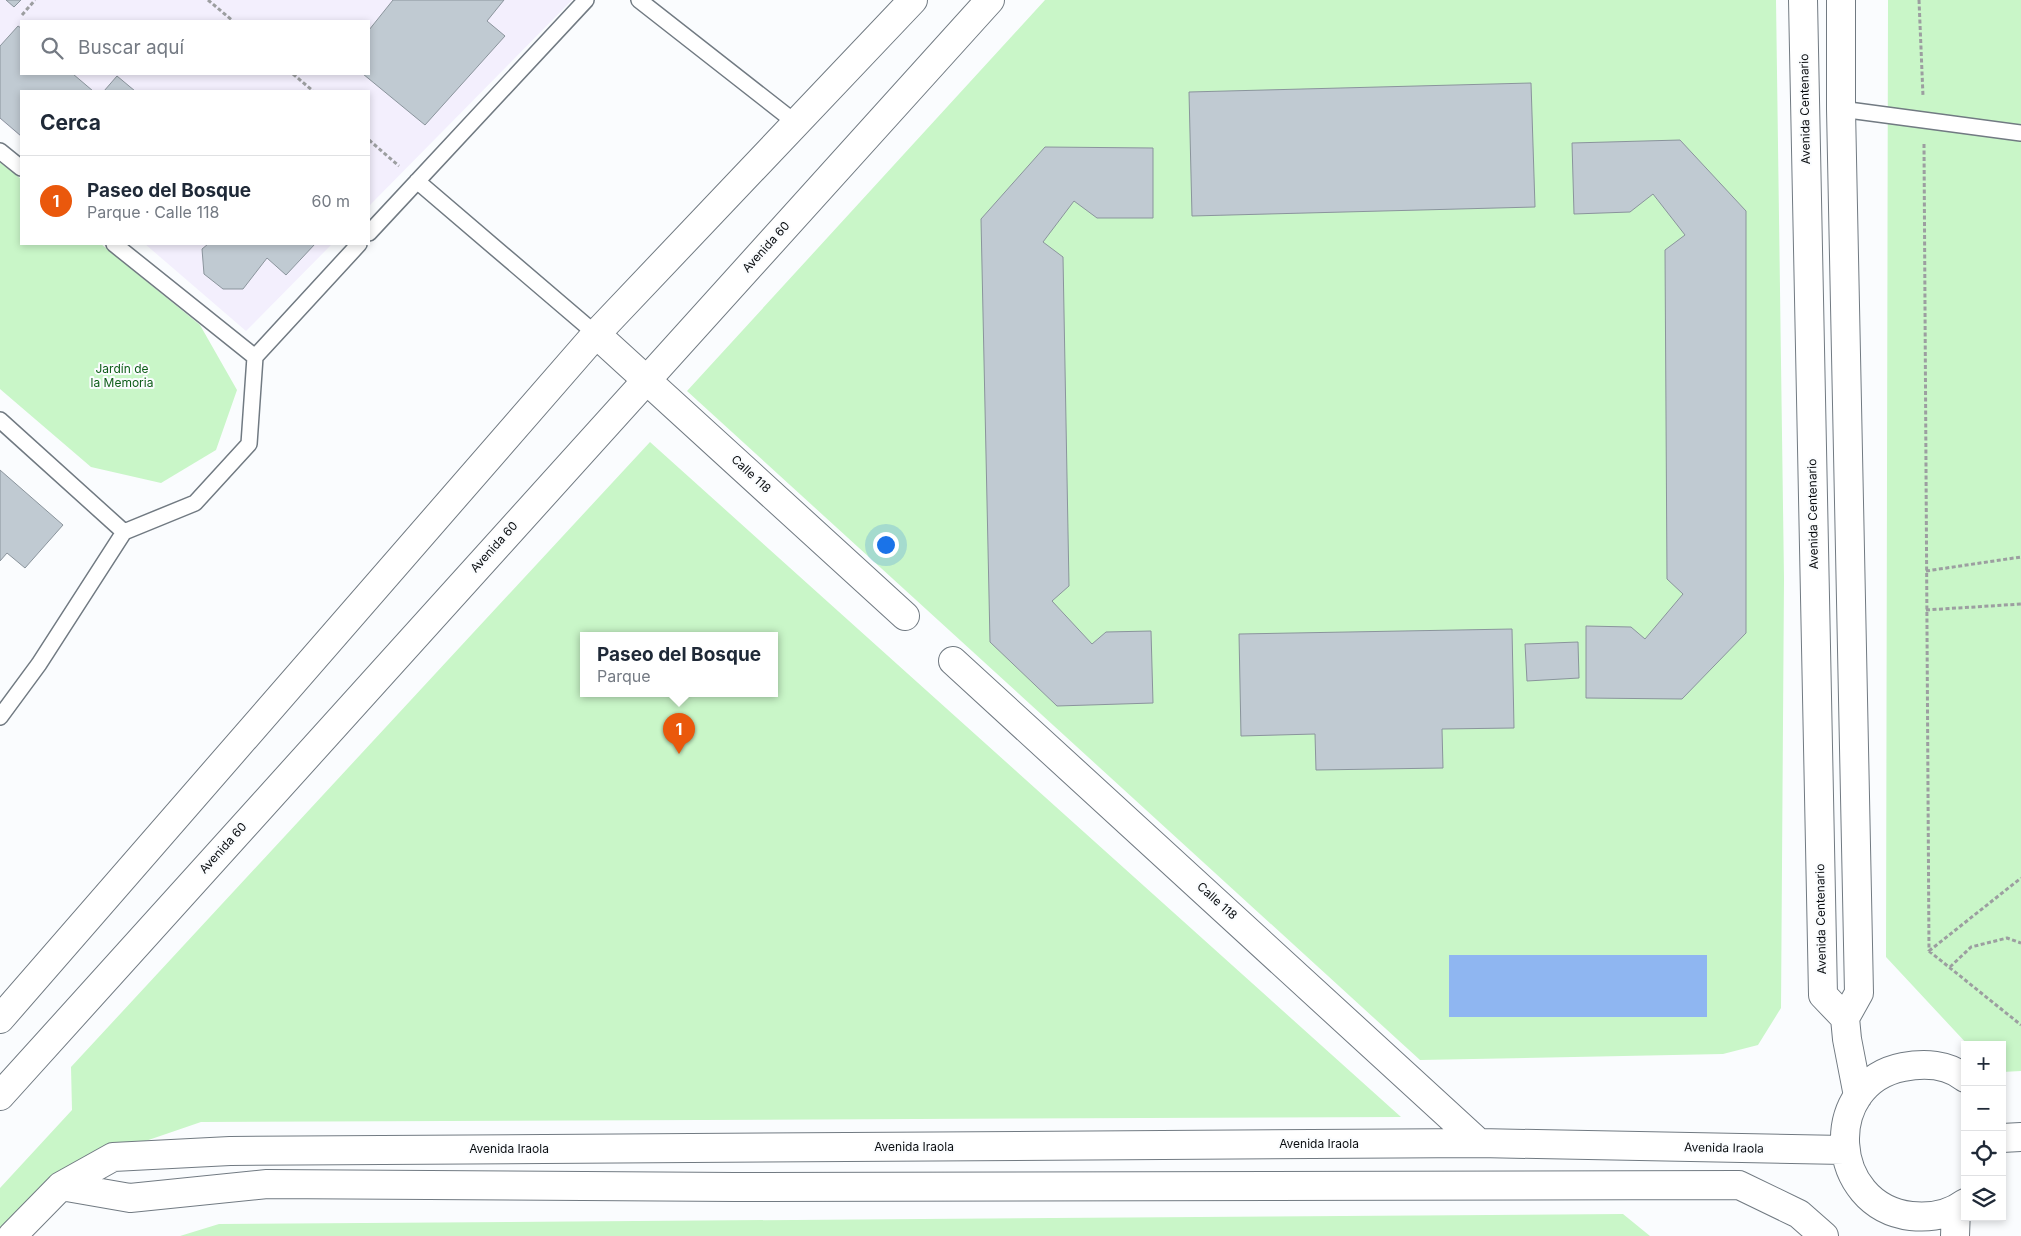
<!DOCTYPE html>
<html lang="es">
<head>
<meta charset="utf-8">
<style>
	body { margin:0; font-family:Inter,sans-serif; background:#f2f2f3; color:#1f2937 }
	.controls { position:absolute; right:15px; bottom:15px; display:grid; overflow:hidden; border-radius:0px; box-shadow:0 2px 8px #0003 }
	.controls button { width:45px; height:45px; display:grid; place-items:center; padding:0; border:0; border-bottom:1px solid #e0e1e3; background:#fff; color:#1f2937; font:25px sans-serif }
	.you { position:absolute; left:885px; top:544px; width:18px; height:18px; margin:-12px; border:4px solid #fff; border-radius:50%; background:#1a73e8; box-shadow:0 0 0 8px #1a73e833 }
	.badge { display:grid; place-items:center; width:32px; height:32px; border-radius:50%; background:#ea580c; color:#fff; font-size:16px; font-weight:700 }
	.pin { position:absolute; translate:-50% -41px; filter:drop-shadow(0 1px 2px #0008) }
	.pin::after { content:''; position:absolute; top:26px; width:18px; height:15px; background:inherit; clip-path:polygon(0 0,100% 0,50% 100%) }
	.popup { position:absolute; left:580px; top:632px; width:198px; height:65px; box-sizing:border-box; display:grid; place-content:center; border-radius:0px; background:#fff; filter:drop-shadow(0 1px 4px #0005); font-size:16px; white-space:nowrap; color:#747a83 }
	.popup b { font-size:19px; color:#1f2937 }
	.popup::after { content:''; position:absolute; left:50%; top:100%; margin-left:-10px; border:10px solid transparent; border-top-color:#fff }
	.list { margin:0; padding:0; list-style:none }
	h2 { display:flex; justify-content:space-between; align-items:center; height:65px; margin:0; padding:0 20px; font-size:21px }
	h2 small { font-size:16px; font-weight:400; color:#747a83 }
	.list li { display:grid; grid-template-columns:32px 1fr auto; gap:15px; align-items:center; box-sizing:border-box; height:90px; padding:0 20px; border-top:1px solid #e0e1e3 }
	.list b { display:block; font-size:19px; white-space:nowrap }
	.list p { margin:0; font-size:16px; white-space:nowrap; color:#747a83 }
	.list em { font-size:16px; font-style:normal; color:#747a83 }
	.icon { flex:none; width:28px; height:28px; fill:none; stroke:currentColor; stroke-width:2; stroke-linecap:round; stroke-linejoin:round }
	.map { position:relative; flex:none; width:2021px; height:1236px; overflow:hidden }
	.search { position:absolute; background:#fff; box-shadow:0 2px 8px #0003; left:20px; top:20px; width:350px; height:55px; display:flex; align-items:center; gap:12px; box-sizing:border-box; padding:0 18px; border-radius:0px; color:#747a83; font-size:19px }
	.panel { position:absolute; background:#fff; box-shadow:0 2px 8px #0003; left:20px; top:90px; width:350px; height:155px; border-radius:0px }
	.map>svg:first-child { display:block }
	.education { fill:#f3effd; fill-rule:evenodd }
	.green { fill:#c9f6c8; fill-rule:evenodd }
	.water { fill:#8fb6f1 }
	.building { fill:#c0cad2; stroke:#8a949c }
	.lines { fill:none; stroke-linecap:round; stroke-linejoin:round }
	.service-casing { stroke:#717a82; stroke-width:18 }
	.minor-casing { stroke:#717a82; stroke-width:30 }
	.primary-casing { stroke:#717a82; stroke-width:30 }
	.path { stroke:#9c9ea0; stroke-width:3; stroke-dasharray:4 2.5; stroke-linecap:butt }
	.service { stroke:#fff; stroke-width:15 }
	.minor { stroke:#fff; stroke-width:28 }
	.primary { stroke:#fff; stroke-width:28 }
	.labels { text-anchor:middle; stroke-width:4; stroke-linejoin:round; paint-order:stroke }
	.street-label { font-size:12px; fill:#0a0d10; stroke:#fafcfe }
	.park-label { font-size:12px; fill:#0d5c17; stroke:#fafcfe }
</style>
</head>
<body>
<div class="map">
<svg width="2021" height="1236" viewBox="0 0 2021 1236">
	<rect width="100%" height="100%" fill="#fafcfe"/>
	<!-- education -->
	<path class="education" d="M0 0H572L369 206V91H21V137L0 119ZM21 21H369V74H21Z
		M145 244H332L246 331Z"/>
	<!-- green -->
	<path class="green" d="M1045 0H1776L1784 579 1781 1008 1758 1045 1723 1054 1420 1060 687 391Z
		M1888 0H2021V1071L2002 1072V1045H1968L1886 957Z
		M0 162 21 179V244H101L200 325 237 390 216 450 161 483 91 467 0 389Z
		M650 442 1401 1117 201 1122 58 1171 0 1236V1188L72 1110 71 1067ZM584 635H774V693H584Z
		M1623 1214 1650 1236H180L219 1224Z"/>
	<!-- water -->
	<path class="water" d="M1449 955H1707V1017H1449Z"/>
	<!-- building -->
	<path class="building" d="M6 0H21L14 7Z
		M393 0H504L487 21 505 36 425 125 363 74H369V30Z
		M18 26 21 28V74H73L93 91H21V136L0 118V46Z
		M117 76 135 91H104Z
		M1531 83 1535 207 1192 216 1189 92Z
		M1680 140 1746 211V633L1682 699 1586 698V626L1631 627 1645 639 1683 594 1667 579 1665 250 1685 235 1653 194 1630 212 1574 214 1572 143Z
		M1045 147 1153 148V218H1097L1074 201 1043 242 1063 257 1069 586 1052 601 1092 644 1106 632 1151 631 1153 703 1057 706 990 642 981 219Z
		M208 244H315L286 275 267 258 243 289H223L204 274 202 249Z
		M0 470 63 525 25 568 7 553 0 561Z
		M1512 629 1514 728 1442 729 1443 768 1316 770 1315 734 1241 736 1239 634Z
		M1578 642 1579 678 1527 681 1525 644Z"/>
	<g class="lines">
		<defs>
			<path id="service" d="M639 0 796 123
				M1841 109 2021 133
				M0 151 21 168
				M417 181 596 334
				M369 233 586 0
				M114 244 255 357
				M0 420 124 532 195 503 249 444 255 357 359 244
				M0 717 39 664 124 532"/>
			<path id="minor" d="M1803 0 1823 995 1845 1018
				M1841 0V109L1859 993 1845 1018 1847 1039 1858 1096
				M596 334 905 616
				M953 661 1479 1143
				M1965 1078C1948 1064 1924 1063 1903 1067 1821 1083 1828 1206 1911 1216 1930 1218 1949 1215 1965 1203
				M2002 1138 2021 1137
				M61 1186 130 1198 267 1184 735 1187 1739 1185 1799 1214 1824 1236
				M12 1236 61 1186 113 1157 230 1151 1479 1143 1844 1150
				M1955 1236 1956 1209"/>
			<path id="primary" d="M0 1019 596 334 913 0
				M0 1096 990 0"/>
		</defs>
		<!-- service casing -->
		<use href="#service" class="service-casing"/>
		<!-- minor casing -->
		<use href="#minor" class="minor-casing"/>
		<!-- primary casing -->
		<use href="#primary" class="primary-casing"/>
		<!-- path -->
		<path class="path" d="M208 0 233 21
			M1919 0 1923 96
			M22 15 35 0
			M293 74 313 91
			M369 140 399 166
			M1924 144 1929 951
			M1926 571 2021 557
			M1926 610 2021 604
			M1929 951 2021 1025
			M1929 951 2021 878
			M1950 967 1971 947 2007 938 2021 943"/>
		<!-- service -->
		<use href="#service" class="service"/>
		<!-- minor -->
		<use href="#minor" class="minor"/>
		<!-- primary -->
		<use href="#primary" class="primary"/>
	</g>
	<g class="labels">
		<!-- street labels -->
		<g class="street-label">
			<text transform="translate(1805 109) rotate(-91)" y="4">Avenida Centenario</text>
			<text transform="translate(766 247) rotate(-48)" y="4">Avenida 60</text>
			<text transform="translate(751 474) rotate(43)" y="4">Calle 118</text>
			<text transform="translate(1813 514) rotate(-91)" y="4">Avenida Centenario</text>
			<text transform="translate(494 547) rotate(-48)" y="4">Avenida 60</text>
			<text transform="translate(223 848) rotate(-48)" y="4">Avenida 60</text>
			<text transform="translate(1217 901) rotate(42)" y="4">Calle 118</text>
			<text transform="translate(1821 919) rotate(-91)" y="4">Avenida Centenario</text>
			<text x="1319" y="1148">Avenida Iraola</text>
			<text x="914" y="1151">Avenida Iraola</text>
			<text transform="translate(1724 1148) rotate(1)" y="4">Avenida Iraola</text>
			<text x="509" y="1153">Avenida Iraola</text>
		</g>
		<!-- park labels -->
		<g class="park-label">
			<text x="122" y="373">Jardín de<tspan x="122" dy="14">la Memoria</tspan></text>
		</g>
	</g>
</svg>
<div class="controls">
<button>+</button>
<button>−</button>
<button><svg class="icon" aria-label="locate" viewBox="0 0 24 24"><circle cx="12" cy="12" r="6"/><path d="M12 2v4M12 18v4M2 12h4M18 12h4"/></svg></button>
<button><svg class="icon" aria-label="layers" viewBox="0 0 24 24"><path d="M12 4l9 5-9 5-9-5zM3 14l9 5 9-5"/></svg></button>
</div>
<div class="you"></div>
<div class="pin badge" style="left:679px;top:754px">1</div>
<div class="popup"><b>Paseo del Bosque</b>Parque</div>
<div class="search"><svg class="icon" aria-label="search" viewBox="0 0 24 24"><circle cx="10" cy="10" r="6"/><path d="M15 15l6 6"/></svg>Buscar aquí</div>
<section class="panel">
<h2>Cerca<small></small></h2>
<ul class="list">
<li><span class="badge">1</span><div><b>Paseo del Bosque</b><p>Parque · Calle 118</p></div><em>60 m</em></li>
</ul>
</section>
</div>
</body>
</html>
